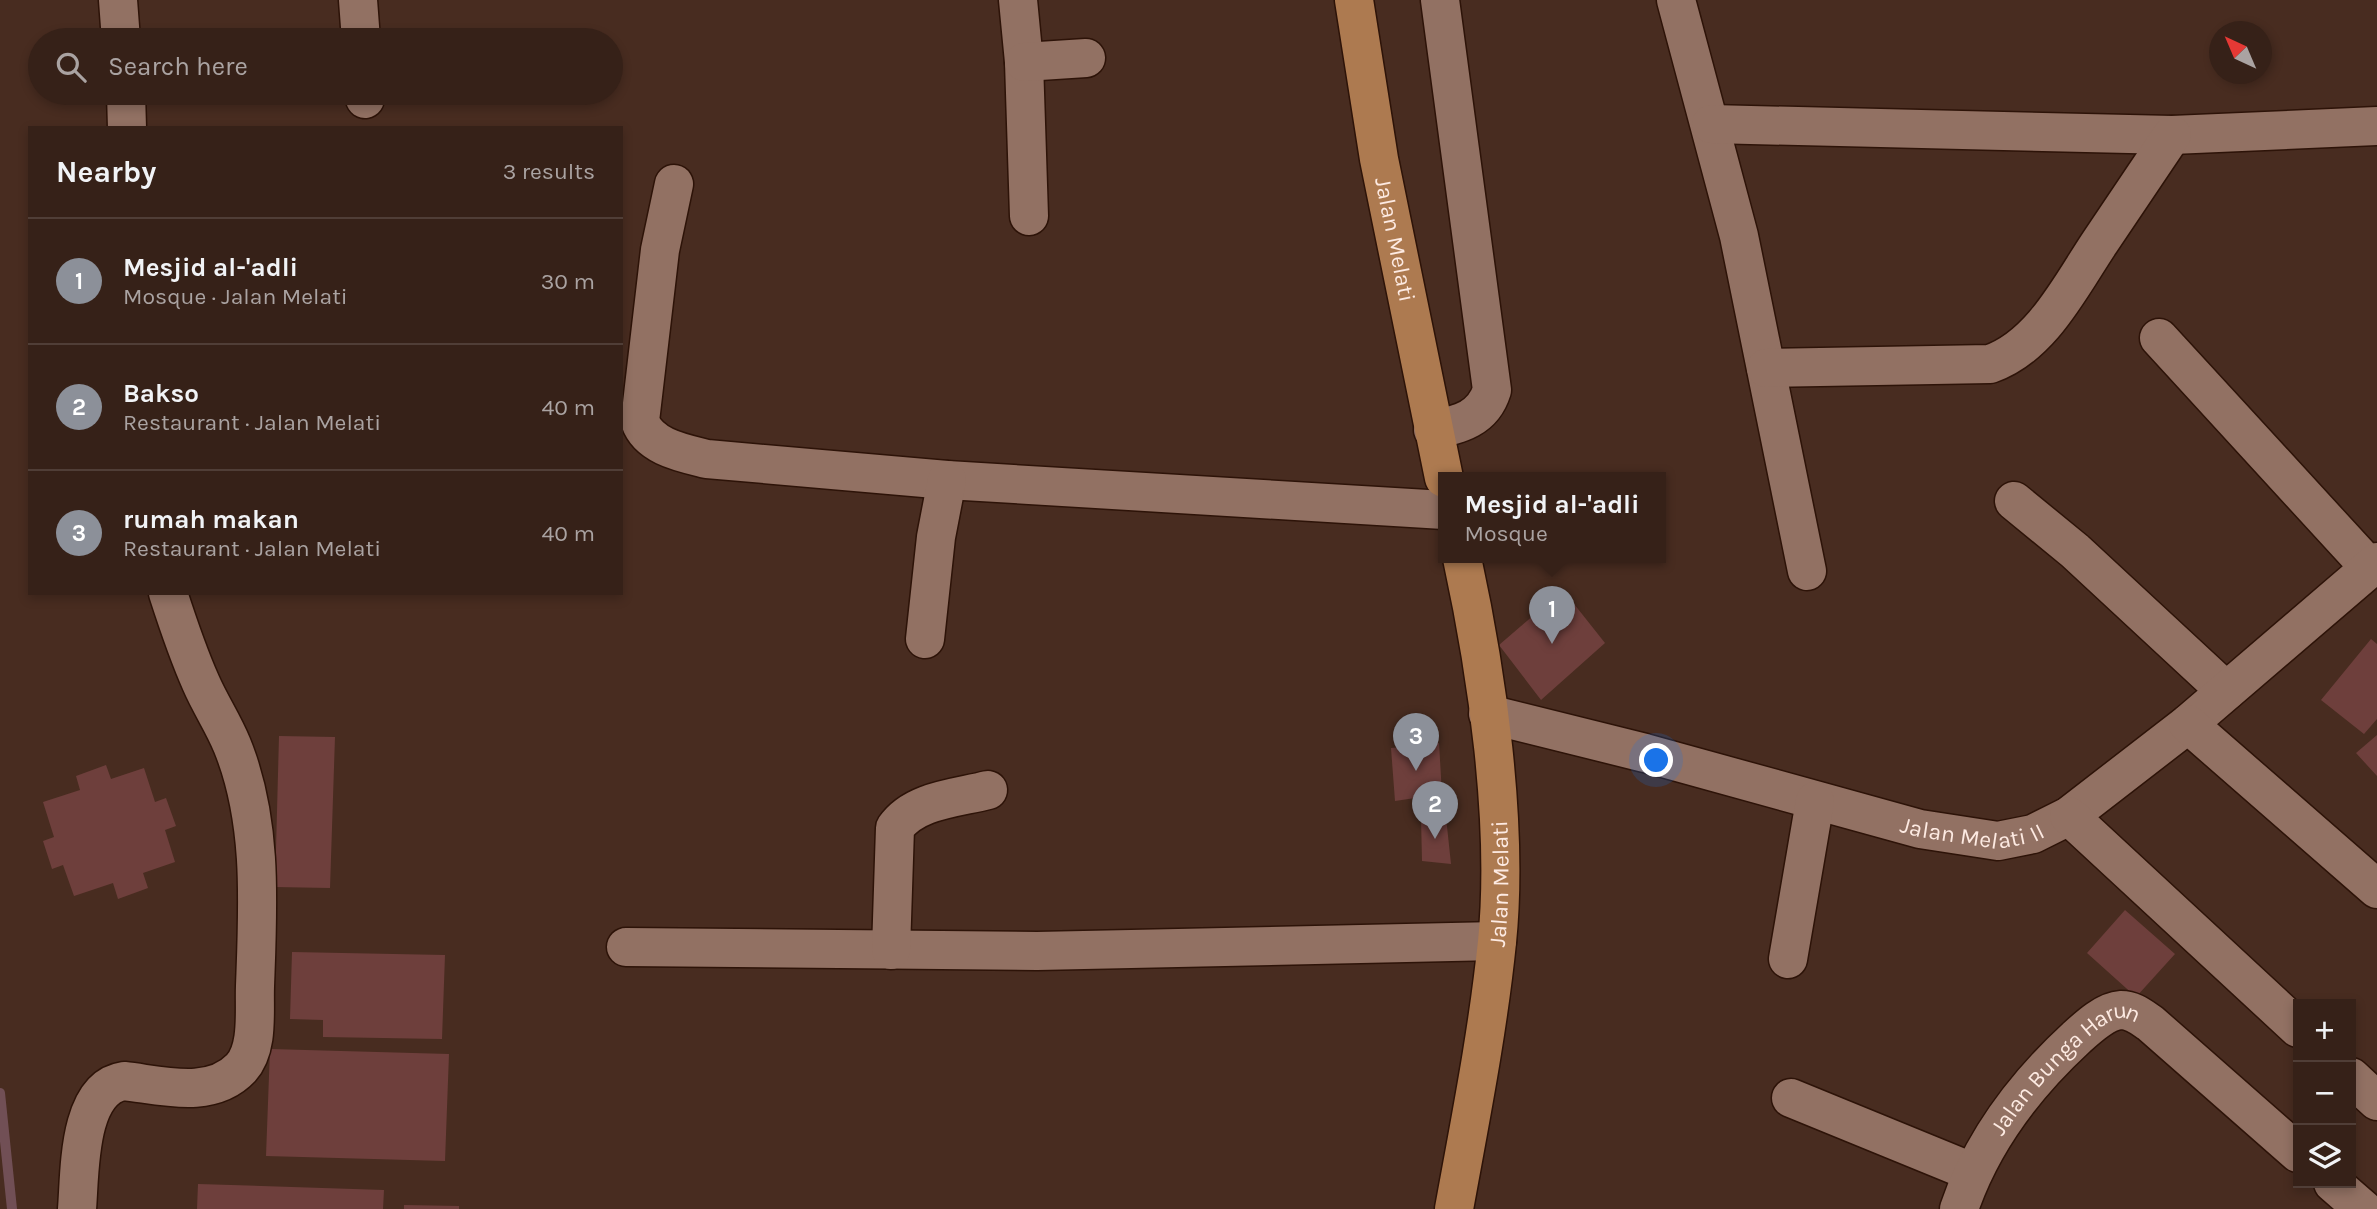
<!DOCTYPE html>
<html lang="en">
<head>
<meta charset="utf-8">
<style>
	body { margin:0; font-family:Karla,sans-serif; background:#412e25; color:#f1f3f6 }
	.controls { position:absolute; right:21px; bottom:21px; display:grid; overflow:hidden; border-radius:0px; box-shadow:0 4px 10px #0003 }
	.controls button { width:63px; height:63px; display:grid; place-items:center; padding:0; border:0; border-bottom:2px solid #503e37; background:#362118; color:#f1f3f6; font:35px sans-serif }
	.compass { position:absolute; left:2209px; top:21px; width:63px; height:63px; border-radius:50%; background:#362118; box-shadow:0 4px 10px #0003; rotate:316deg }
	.you { position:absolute; left:1657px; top:761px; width:24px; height:24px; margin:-18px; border:5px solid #fff; border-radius:50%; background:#1a73e8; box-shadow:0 0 0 10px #1a73e833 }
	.badge { display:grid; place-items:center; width:46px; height:46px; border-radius:50%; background:#8c9099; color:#fff; font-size:23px; font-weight:700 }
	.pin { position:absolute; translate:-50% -58px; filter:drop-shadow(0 2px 4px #0008) }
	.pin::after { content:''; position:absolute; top:37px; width:24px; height:21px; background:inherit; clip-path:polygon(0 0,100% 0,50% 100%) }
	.popup { position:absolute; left:1438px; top:472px; width:228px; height:91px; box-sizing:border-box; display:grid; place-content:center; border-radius:0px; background:#362118; filter:drop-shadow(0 2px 5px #0005); font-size:23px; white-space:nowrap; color:#aaa3a2 }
	.popup b { font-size:26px; color:#f1f3f6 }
	.popup::after { content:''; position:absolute; left:50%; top:100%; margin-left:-14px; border:14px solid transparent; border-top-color:#362118 }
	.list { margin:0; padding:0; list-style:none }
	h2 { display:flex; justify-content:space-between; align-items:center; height:91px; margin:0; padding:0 28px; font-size:30px }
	h2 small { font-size:23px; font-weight:400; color:#aaa3a2 }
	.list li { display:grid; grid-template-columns:46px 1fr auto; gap:21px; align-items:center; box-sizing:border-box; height:126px; padding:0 28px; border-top:2px solid #503e37 }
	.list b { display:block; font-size:26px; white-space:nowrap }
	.list p { margin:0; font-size:23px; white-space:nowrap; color:#aaa3a2 }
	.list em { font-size:23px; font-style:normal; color:#aaa3a2 }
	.icon { flex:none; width:38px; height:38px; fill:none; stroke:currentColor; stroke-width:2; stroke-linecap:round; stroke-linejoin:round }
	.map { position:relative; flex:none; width:2377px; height:1209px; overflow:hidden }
	.search { position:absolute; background:#362118; box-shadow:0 4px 10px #0003; left:28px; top:28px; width:595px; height:77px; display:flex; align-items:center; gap:18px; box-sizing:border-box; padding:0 24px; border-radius:38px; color:#aaa3a2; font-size:26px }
	.panel { position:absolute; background:#362118; box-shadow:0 4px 10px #0003; left:28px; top:126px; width:595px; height:469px; border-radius:0px }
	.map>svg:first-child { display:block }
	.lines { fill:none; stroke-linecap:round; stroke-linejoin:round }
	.stream { stroke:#714f55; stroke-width:10 }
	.building { fill:#6e3f3c }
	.minor-casing { stroke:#2d1308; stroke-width:41 }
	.major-casing { stroke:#2d1308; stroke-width:41 }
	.minor { stroke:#927163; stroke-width:38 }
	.major { stroke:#ad7a50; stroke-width:38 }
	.labels { text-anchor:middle; stroke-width:5; stroke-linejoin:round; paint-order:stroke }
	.street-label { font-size:23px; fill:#fdeae2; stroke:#3d2216 }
</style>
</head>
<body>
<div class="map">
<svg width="2377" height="1209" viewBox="0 0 2377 1209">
	<rect width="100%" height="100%" fill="#482c20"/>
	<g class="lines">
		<!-- stream -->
		<path class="stream" d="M0 1093 12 1209"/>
	</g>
	<!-- building -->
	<path class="building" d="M1563 590 1605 643 1541 700 1499 645Z
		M2371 639 2377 644V719L2364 734 2321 700Z
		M2377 735V776L2356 753Z
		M279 736 335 737 330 888 275 887Z
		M1439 743 1442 794 1395 801 1391 748Z
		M106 765 111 779 144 768 155 802 166 798 176 826 165 830 175 862 143 873 148 888 118 899 113 883 74 896 63 865 52 869 43 841 54 837 43 802 80 790 76 776Z
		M1446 817 1451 864 1422 861 1421 818Z
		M2125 910 2175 954 2136 997 2087 953Z
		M292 952 445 955 442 1039 323 1037V1020L290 1019Z
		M270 1049 449 1054 445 1161 266 1156Z
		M198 1184 384 1190 383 1209H197Z
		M404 1205 459 1206V1209H404Z"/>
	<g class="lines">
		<defs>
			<g id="minor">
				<path d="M118 0 121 40"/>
				<path d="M358 0 361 40"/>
				<path d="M1018 0 1024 62 1029 216"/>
				<path d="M1676 0 1739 236 1807 571"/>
				<path d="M1024 62 1086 58"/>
				<path d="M126 93 127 128"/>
				<path d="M364 93 365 99"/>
				<path d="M1711 124 2172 135 2377 126"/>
				<path d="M674 184 660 250 640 421C649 447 683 453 707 459L947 480 1444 510"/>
				<path d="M2159 338 2370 568"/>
				<path d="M1766 368 1990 364C2042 346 2071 285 2100 242 2124 206 2148 171 2172 135"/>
				<path d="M1433 430C1460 424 1483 419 1492 390L1440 0"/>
				<path d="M2014 501 2075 551 2226 691"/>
				<path d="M925 639 936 537 947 480"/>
				<path id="s1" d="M1488 714 1645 753 1920 829 1998 841 2033 834 2069 816 2188 724 2377 562"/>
				<path d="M2188 724 2377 889"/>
				<path d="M2069 816 2298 1028"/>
				<path d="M626 947 1037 951 1497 941"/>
				<path d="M891 950 895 828C914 800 957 798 988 790"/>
				<path d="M1788 959 1815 801"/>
				<path d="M2351 1077 2377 1101"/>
				<path d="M1791 1098 1972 1172"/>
				<path d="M2333 1183 2363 1209"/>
				<path d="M77 1209C80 1174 77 1088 124 1081 161 1085 211 1100 241 1068 259 1048 254 1011 255 986 258 905 263 821 232 745 223 723 210 704 201 683 188 654 178 624 168 593"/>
				<path id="s2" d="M1959 1209C1982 1141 2024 1086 2076 1038 2088 1027 2105 1011 2121 1010 2133 1010 2141 1017 2150 1023L2298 1153"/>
			</g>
			<g id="major">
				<path id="s3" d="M1354 0 1379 159 1444 478"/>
				<path id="s4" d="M1454 1209C1470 1121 1488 1031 1497 942 1509 825 1487 673 1462 558"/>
			</g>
		</defs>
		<!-- minor casing -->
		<use href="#minor" class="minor-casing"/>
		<!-- major casing -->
		<use href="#major" class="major-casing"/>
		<!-- minor -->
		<use href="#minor" class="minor"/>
		<!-- major -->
		<use href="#major" class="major"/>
	</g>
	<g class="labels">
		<!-- street labels -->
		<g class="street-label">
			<text dy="8" stroke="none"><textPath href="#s3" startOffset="243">Jalan Melati</textPath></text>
			<text dy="8" stroke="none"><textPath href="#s1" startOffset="500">Jalan Melati II</textPath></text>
			<text dy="8" stroke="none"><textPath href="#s4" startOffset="329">Jalan Melati</textPath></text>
			<text dy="8" stroke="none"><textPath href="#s2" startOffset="184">Jalan Bunga Harun</textPath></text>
		</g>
	</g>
</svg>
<div class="controls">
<button>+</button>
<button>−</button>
<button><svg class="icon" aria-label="layers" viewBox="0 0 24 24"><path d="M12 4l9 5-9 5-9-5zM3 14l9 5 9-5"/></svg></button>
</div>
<svg class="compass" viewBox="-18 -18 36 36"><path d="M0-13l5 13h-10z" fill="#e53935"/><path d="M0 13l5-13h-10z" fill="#aaa3a2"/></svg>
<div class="you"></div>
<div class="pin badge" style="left:1552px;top:644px">1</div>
<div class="popup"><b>Mesjid al-'adli</b>Mosque</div>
<div class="pin badge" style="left:1435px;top:839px">2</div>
<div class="pin badge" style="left:1416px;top:771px">3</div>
<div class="search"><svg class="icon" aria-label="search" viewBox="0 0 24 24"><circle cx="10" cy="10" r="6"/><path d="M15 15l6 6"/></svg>Search here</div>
<section class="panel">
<h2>Nearby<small>3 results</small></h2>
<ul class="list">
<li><span class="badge">1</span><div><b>Mesjid al-'adli</b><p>Mosque · Jalan Melati</p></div><em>30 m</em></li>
<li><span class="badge">2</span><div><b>Bakso</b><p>Restaurant · Jalan Melati</p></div><em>40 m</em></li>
<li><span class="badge">3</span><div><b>rumah makan</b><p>Restaurant · Jalan Melati</p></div><em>40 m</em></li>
</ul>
</section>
</div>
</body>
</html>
